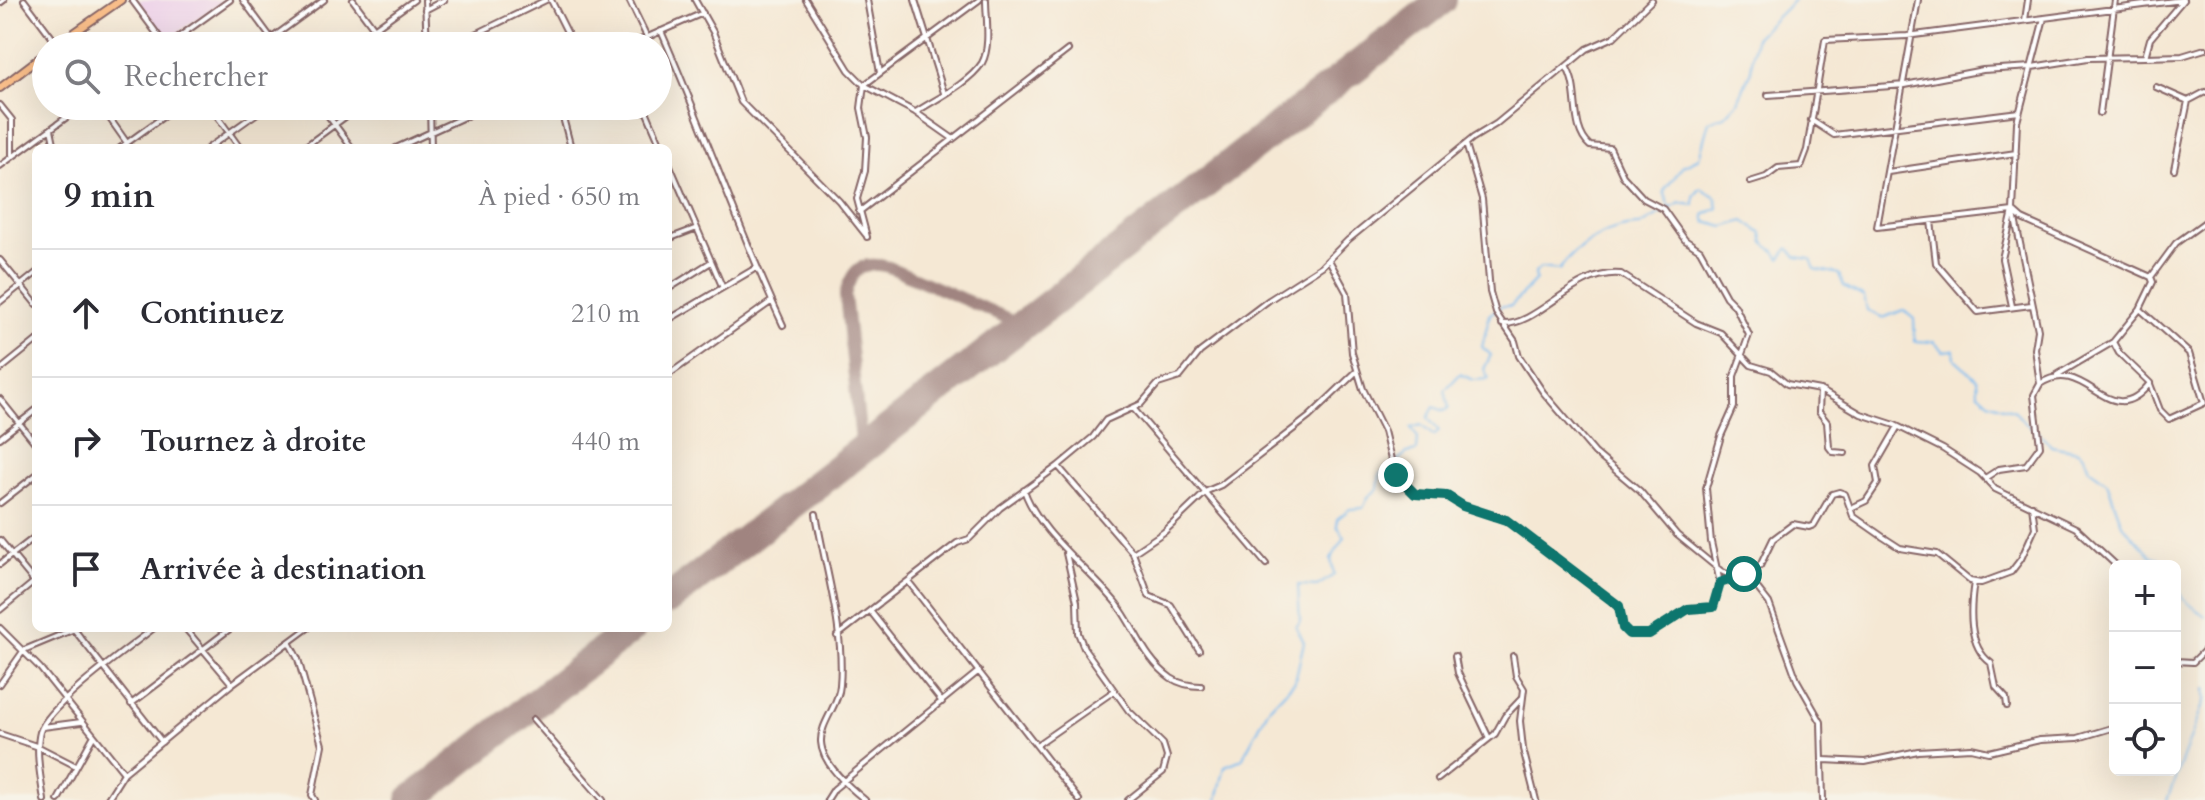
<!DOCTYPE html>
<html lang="fr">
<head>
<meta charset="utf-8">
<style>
	body { margin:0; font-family:Cardo,serif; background:#f2f2f3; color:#2b2b33 }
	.controls { position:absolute; right:24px; bottom:24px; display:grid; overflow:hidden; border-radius:12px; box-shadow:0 8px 32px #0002 }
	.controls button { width:72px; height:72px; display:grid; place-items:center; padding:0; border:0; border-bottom:2px solid #e1e1e2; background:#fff; color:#2b2b33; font:40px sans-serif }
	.stop { position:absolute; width:24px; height:24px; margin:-18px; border:6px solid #0f766e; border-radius:50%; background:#fff }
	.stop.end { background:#0f766e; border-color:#fff; box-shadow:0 2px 8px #0008 }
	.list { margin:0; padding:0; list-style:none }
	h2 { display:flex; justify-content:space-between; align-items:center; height:104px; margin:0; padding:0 32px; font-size:34px }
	h2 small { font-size:26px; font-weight:400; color:#7c7c81 }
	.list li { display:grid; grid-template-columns:52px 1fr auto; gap:24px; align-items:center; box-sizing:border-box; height:128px; padding:0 32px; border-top:2px solid #e1e1e2 }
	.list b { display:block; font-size:30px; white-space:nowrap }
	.list em { font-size:26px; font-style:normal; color:#7c7c81 }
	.icon { flex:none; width:44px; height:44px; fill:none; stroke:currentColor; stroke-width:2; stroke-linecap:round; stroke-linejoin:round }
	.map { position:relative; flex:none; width:2205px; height:800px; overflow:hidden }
	.search { position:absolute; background:#fff; box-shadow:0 8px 32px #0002; left:32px; top:32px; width:640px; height:88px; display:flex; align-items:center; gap:20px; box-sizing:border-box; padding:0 28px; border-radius:44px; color:#7c7c81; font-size:30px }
	.panel { position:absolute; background:#fff; box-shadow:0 8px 32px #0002; left:32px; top:144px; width:640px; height:488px; border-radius:12px }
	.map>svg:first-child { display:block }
	.built { fill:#edd0e9 }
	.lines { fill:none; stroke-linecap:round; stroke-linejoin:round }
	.stream { stroke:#7bbbf0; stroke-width:2 }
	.taxiway { stroke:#a08480; stroke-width:12 }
	.runway { stroke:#a08480; stroke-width:30 }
	.minor-casing { stroke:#866566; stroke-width:8 }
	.primary-casing { stroke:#866566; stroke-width:10 }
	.minor { stroke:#fff; stroke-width:4 }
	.primary { stroke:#f8bd89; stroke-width:6 }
	.route { stroke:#0f766e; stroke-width:10 }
</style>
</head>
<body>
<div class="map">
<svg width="2205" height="800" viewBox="0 0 2205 800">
	<rect width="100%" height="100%" fill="#f7f3e8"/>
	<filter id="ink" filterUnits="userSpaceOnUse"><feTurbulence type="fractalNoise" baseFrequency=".0125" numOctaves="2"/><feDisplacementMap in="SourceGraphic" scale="16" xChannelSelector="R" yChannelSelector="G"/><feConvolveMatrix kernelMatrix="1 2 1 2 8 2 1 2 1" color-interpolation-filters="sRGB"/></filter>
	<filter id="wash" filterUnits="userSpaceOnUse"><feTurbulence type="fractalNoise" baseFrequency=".006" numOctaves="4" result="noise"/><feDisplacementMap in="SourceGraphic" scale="32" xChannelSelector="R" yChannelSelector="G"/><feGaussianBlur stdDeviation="1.8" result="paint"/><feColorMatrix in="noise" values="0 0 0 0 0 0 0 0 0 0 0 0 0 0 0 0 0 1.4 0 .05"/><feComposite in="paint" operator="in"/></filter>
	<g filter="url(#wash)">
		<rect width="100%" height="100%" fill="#f5e8d4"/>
		<!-- built -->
		<path class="built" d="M137 0H224L167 40Z"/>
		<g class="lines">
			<!-- stream -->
			<path class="stream" d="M1670 210 1664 191 1683 166 1699 158 1709 121 1725 116 1738 102 1751 70 1755 38 1794 0
				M2175 584 2183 599 2205 616
				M2205 697V689
				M1217 800 1225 766 1242 759 1269 708 1295 681 1304 642 1296 627 1300 622 1298 585 1317 586 1334 575 1331 559 1345 537 1337 526V519L1350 509 1363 508 1369 496 1378 489 1380 474 1407 453 1417 451 1418 438 1411 428 1421 425 1434 436 1439 431 1428 418 1434 407 1444 411 1449 408 1445 390 1460 374 1474 380 1489 379 1484 369 1491 355 1482 347 1490 314 1502 306H1511L1536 280 1535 273 1540 268 1559 270C1576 245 1611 225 1640 226L1680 203 1694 205V196L1701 188 1716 197 1718 208 1704 215 1706 222 1724 227 1744 221 1762 234 1764 243 1775 251 1780 259 1789 248 1796 257 1811 259 1815 269 1839 274 1844 286 1864 297 1867 310 1883 318 1903 310 1914 319 1915 341 1934 342 1943 351 1954 350 1955 359 1977 379 1978 392 1989 402 2015 411C2024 427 2041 430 2051 446L2078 451 2084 456 2089 469 2107 482 2122 524 2151 556 2159 558V566
				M2167 800 2205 699"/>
			<!-- taxiway -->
			<path class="taxiway" d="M862 450 845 295C852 268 862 260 889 267L1023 325"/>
			<!-- runway -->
			<path class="runway" d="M668 600 1442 0
				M411 800 632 628"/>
		</g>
	</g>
	<g filter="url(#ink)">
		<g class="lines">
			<defs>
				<path id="minor" d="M24 0 57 44
					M132 0 166 46
					M243 0 277 46
					M353 0 387 46
					M425 0 427 46
					M551 0 574 46
					M629 0 647 37
					M695 0 713 32 741 102 839 201 866 235
					M806 0 849 70 864 85 915 112 952 138
					M867 0 880 73
					M915 0 944 93
					M1918 0 1877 227 2013 211
					M0 3 4 0
					M425 10 444 0
					M2025 20 2028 0
					M661 31C704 128 738 229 783 325
					M166 46 230 0
					M261 46 324 0
					M350 46 414 0
					M451 46 546 0
					M627 46 703 13
					M2145 57 2182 56 2205 49
					M1567 68C1581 92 1569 127 1590 146L1610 148 1623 176 1644 199 1663 209 1685 240 1700 250 1726 297 1735 306 1749 335 1734 376V407L1721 436 1706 488 1711 542 1720 583
					M2156 87 2188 101 2205 92
					M1768 95 1905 85 1983 70 2032 67 2088 58 2145 57 2150 39 2183 0
					M0 105 12 120V155
					M101 106 127 143
					M210 106 240 148
					M321 106 352 148
					M430 106 431 148
					M560 106 571 148
					M644 106 662 148
					M916 112C936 99 969 83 982 63 991 47 986 17 986 0
					M2100 113 2115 0
					M1811 120 1834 135 2019 112
					M51 129 55 148
					M1466 144 1482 199 1490 292 1496 313 1515 341 1519 356 1543 392 1595 453 1640 491 1677 535 1721 571 1758 589 1769 603 1797 680 1821 722 1823 800
					M120 148 178 106
					M208 148 267 106
					M303 148 360 106
					M396 148 488 106
					M668 161 722 286
					M0 166 82 106
					M2174 169 2188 101
					M1888 172 2016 153
					M1750 182 1766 177 1778 168 1801 166 1807 150 1825 40 1907 36 2182 0
					M2013 211 2022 219 2151 277 2153 282 2140 309 2113 342 2119 353 2150 383C2109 436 2086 353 2040 384
					M859 212 1068 50
					M1931 221 1936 263 1978 312 2031 305
					M867 237 857 199 865 171 867 137 861 108 864 85 979 0
					M668 239 697 228
					M0 260 36 304
					M1329 260 1347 293 1352 353 1363 389 1384 431 1394 472 1415 494 1447 496 1463 506 1506 520 1619 606 1623 628 1629 634H1649L1688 609 1713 607 1720 583 1760 566 1773 539 1793 524 1809 527 1814 525 1832 494 1839 492 1845 494 1853 516 1883 537 1900 548 1937 554 1970 581 1981 583 2011 572 2021 559 2035 528 2032 506
					M2151 277 2176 243 2205 222
					M668 289 711 262
					M0 302 36 273
					M2012 306 2002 259 2013 211 2017 122 2044 18
					M2140 309 2189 353 2204 403 2169 419 2160 410 2150 384
					M668 320 756 268
					M1502 324C1539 326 1574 269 1621 274L1696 323 1721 333 1751 365 1771 371 1787 384 1820 390 1861 414 1895 425 1943 449 1980 473 1995 489 2076 528 2117 566
					M0 370 36 341
					M668 375 772 301
					M2057 375 2113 342
					M1820 390 1819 412 1827 422 1829 447 1833 452 1845 453
					M0 399 36 444
					M1133 408 1266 564
					M0 438 36 410
					M1058 466 1133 553 1149 596 1171 605 1199 650
					M1985 478 1999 469 2026 465 2040 446 2034 395 2040 384 2035 349 2038 330 2014 214
					M1024 490C1038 532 1090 570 1117 604 1136 629 1144 659 1171 678 1180 684 1190 686 1201 686
					M0 503 36 475
					M1851 508 1866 501 1878 483 1875 466 1897 428
					M816 514C825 569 845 630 840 685 839 705 820 723 821 742 822 764 849 787 865 800
					M0 540 36 584
					M1066 553 1077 602 1078 633 1084 648 1129 711 1163 744 1167 757 1163 772 1128 800
					M1133 553 1164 532 1207 491 1221 485 1309 417 1356 372
					M0 564 36 536
					M908 581 1079 800
					M1974 582C1970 608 1967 646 1991 663L1996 687 2006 698 2007 706
					M0 610 34 582
					M871 612 942 702
					M0 628 40 668 124 773
					M73 628 162 742
					M185 628 232 684
					M837 636 957 543 969 539 1000 508 1058 466 1093 437 1106 420 1141 404 1158 384 1180 377 1200 352 1269 300 1322 266 1348 240 1473 138 1496 124 1587 49 1614 37 1652 0
					M289 642 298 659 322 745 312 795 315 800
					M1455 656 1458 673 1489 738
					M1513 656 1516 676 1524 689 1520 721 1523 749 1536 800
					M2175 661 2193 662 2205 650
					M0 684 24 650 77 628
					M131 704 231 628
					M533 719 603 800
					M43 727 81 722
					M0 734 39 747 76 766
					M1038 744 1114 691
					M1824 760 1865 762 1918 751 1971 748 1989 752 2040 740 2078 738 2115 727
					M1438 779 1495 734 1505 716 1522 698
					M44 800C41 780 35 751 40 732 48 705 129 648 154 628
					M58 800 93 737
					M107 800 124 773 232 684 308 628
					M827 800 834 789 979 671"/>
				<path id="primary" d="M55 46 121 0
					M0 88 46 53"/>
			</defs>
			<!-- minor casing -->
			<use href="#minor" class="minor-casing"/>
			<!-- primary casing -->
			<use href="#primary" class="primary-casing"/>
			<!-- minor -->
			<use href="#minor" class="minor"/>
			<!-- primary -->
			<use href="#primary" class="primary"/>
		</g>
	</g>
	<g class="lines" filter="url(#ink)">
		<!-- route -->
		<path class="route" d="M1396 475 1415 494 1447 496 1463 506 1506 520 1619 606 1623 628 1629 634H1649L1688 609 1713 607 1720 583 1744 574"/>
	</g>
</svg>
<div class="controls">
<button>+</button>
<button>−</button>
<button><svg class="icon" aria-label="locate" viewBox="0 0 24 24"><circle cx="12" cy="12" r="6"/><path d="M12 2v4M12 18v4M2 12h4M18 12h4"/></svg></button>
</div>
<div class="stop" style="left:1744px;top:574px"></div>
<div class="stop end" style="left:1396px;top:475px"></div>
<div class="search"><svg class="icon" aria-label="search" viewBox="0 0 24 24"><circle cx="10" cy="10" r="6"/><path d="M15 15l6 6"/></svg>Rechercher</div>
<section class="panel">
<h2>9 min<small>À pied · 650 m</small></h2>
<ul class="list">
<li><svg class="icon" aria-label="ahead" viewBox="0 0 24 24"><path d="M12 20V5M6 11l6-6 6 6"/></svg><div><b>Continuez</b></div><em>210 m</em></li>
<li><svg class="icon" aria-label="right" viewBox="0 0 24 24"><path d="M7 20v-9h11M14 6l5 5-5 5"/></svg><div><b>Tournez à droite</b></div><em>440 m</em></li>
<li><svg class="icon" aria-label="arrive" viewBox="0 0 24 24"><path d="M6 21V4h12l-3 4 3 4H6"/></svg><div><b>Arrivée à destination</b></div></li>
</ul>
</section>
</div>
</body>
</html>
